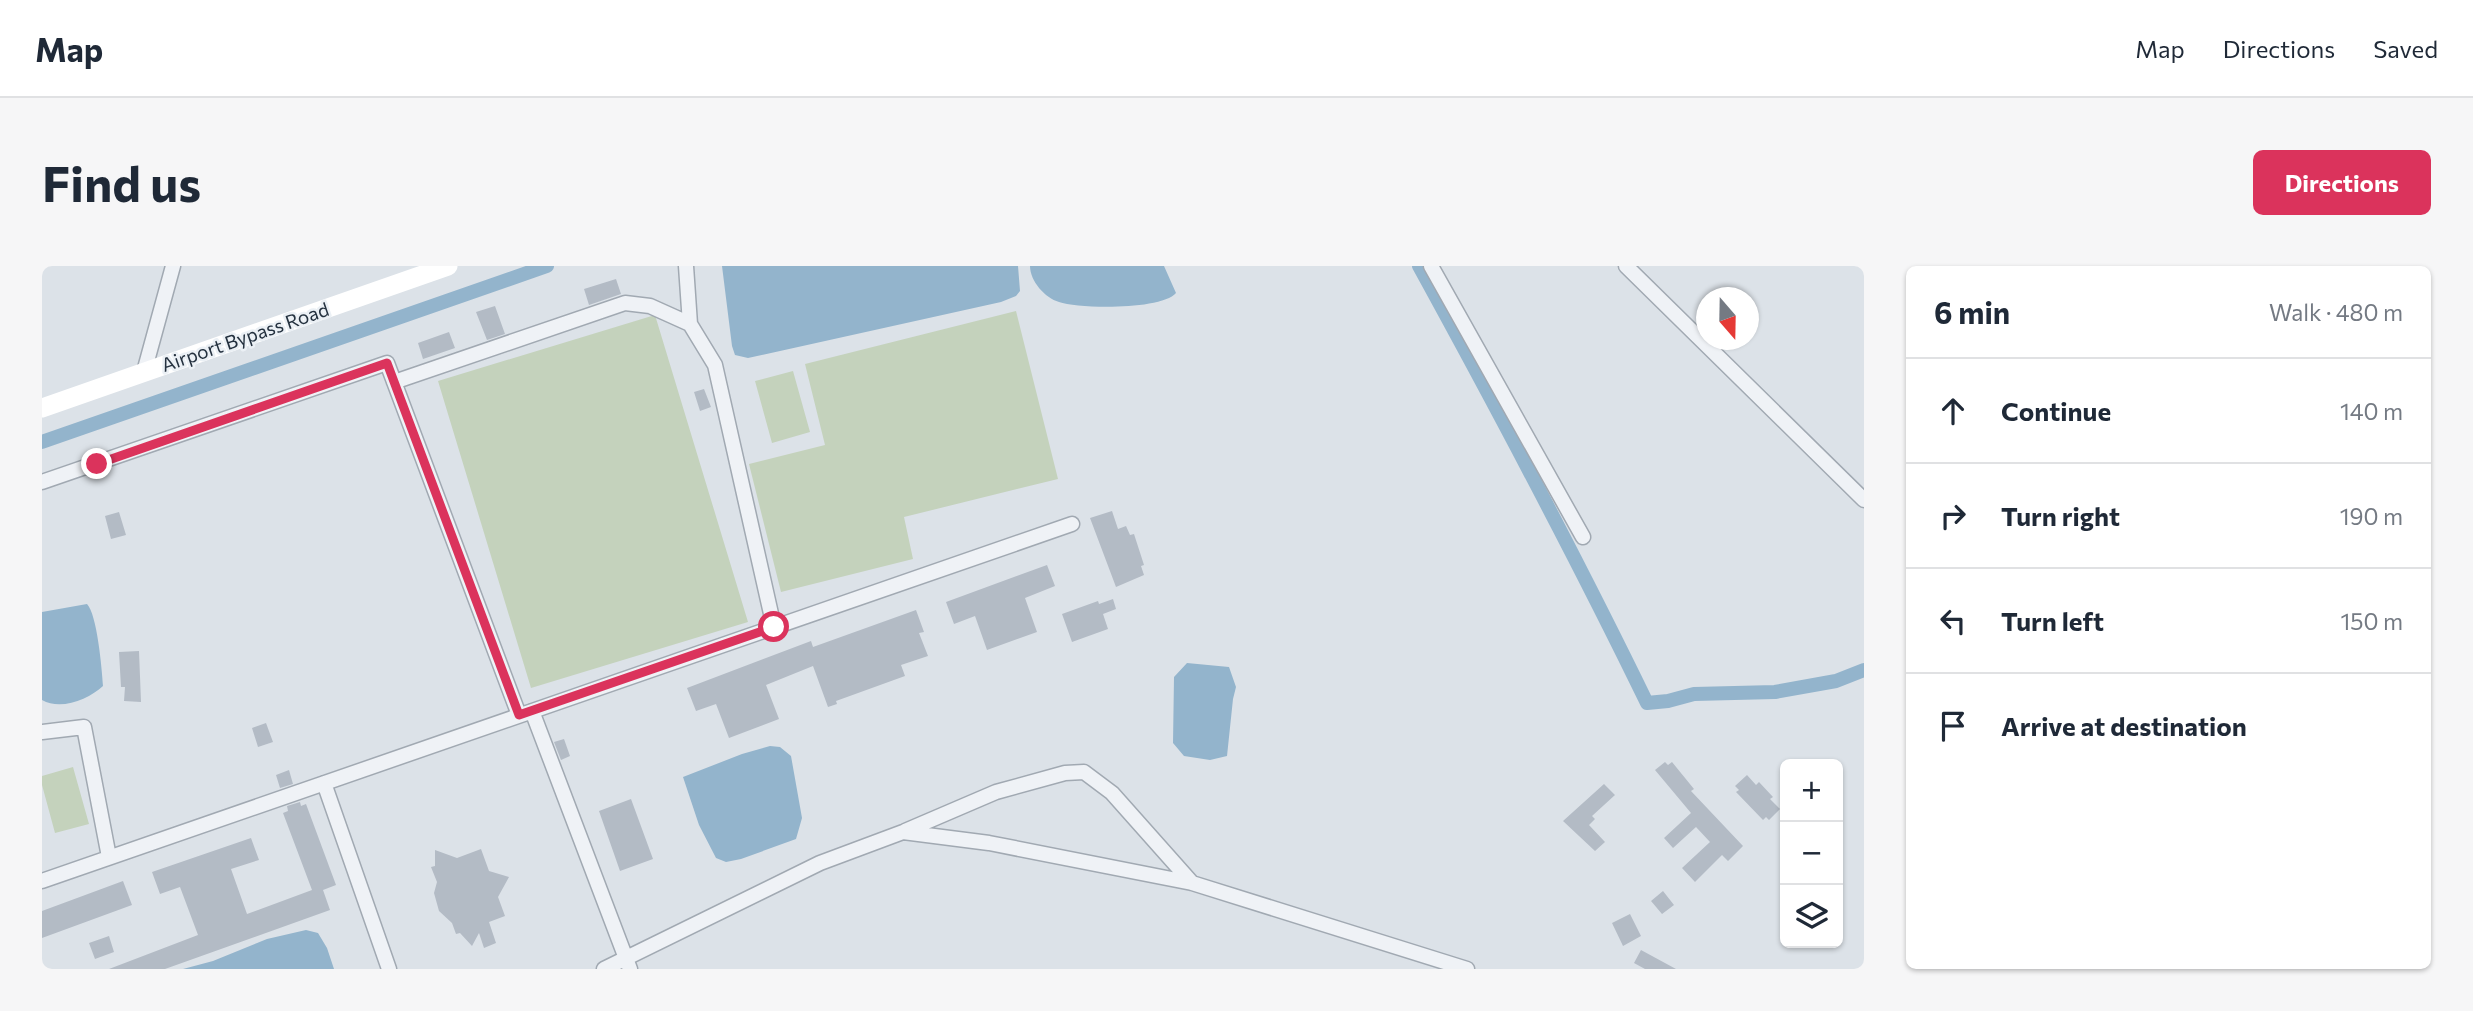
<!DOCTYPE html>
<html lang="en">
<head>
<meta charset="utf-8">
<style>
	body { margin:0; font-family:Commissioner,sans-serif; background:#f6f6f7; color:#1f2937 }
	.controls { position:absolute; right:21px; bottom:21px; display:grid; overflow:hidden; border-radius:10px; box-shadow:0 2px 5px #0004 }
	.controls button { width:63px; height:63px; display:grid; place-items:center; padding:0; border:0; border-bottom:2px solid #e0e1e3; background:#fff; color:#1f2937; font:35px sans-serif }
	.compass { position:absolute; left:1654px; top:21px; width:63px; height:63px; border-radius:50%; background:#fff; box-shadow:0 2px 5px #0004; rotate:160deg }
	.stop { position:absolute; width:21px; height:21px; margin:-16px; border:5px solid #db335c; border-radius:50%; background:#fff }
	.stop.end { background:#db335c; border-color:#fff; box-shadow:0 2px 7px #0008 }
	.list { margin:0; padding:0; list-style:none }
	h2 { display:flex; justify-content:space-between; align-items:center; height:91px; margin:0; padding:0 28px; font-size:30px }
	h2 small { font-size:23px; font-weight:400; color:#747a83 }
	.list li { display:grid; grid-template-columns:46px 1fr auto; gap:21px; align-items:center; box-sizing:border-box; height:105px; padding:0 28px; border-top:2px solid #e0e1e3 }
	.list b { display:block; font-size:26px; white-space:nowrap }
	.list em { font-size:23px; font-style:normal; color:#747a83 }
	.icon { flex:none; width:38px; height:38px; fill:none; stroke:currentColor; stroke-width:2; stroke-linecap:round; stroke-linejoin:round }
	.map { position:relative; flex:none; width:1822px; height:703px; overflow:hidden; border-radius:10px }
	header { display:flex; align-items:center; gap:42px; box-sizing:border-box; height:98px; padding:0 35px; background:#fff; border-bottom:2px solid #e0e1e3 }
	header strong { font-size:33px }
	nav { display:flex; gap:38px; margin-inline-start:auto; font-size:24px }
	.intro { display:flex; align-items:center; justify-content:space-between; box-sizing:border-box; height:168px; padding:0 42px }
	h1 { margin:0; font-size:49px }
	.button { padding:18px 32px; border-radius:10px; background:#db335c; color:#fff; font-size:24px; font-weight:700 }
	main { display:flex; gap:42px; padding:0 42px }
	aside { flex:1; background:#fff; border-radius:10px; box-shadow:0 2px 5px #0004 }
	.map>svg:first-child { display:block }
	.green { fill:#c4d2bc }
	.water { fill:#93b4cc }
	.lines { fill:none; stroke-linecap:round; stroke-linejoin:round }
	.canal { stroke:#93b4cc; stroke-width:14 }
	.building { fill:#b3bbc5 }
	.street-casing { stroke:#a1a9b2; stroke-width:17 }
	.street { stroke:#eff2f6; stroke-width:14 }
	.secondary { stroke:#fff; stroke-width:19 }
	.route { stroke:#db335c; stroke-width:9 }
	.labels { text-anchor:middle; stroke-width:5; stroke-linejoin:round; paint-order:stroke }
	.street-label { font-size:19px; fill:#24313f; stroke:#ebf0f5 }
</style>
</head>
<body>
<header>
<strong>Map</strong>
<nav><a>Map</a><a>Directions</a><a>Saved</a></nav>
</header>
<div class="intro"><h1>Find us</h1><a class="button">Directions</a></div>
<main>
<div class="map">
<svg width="1822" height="703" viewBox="0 0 1822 703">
	<rect width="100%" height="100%" fill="#dce2e8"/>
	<!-- green -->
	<path class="green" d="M974 45 1016 213 862 251 871 293 739 326 707 198 783 179 763 98Z
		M613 49 706 356 489 422 396 115Z
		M751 105 768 166 730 177 713 115Z
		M31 501 47 558 13 567 0 519V510Z"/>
	<!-- water -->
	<path class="water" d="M680 0H976L978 25 974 30 959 36 706 92 693 89 690 80Z
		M988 0H1122L1134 27C1120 44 1037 43 1017 36 1003 32 988 15 988 0Z
		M45 338C55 348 60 403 61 420 47 433 19 445 0 434V346Z
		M1145 397 1187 401 1194 421 1191 433 1185 490 1168 494 1142 490 1131 477 1132 411Z
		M728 480 738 481 749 490 760 552 754 573 699 593 684 596 674 592 657 559 641 511 700 488Z
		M264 664 276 667 285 682 292 703H141L171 695 225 673Z"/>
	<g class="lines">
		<!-- canal -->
		<path class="canal" d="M1377 0C1456 144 1533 289 1605 437L1626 435 1652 428 1733 426 1794 415 1822 404
			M0 176 505 0"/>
	</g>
	<!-- building -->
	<path class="building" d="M574 13 579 28 547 39 542 23Z
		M453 40 463 68 445 74 434 46Z
		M407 66 413 82 381 93 376 77Z
		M662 123 669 141 658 145 652 126Z
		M1070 245 1076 263 1084 260 1088 269 1092 268 1102 299 1099 300 1102 309 1074 321 1048 252Z
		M77 246 84 269 69 273 63 250Z
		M1005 299 1013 320 983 332 995 366 945 384 933 350 912 358 904 336Z
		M1071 333 1074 343 1061 348 1066 363 1030 376 1020 348 1056 335 1057 338Z
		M874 344 882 366 877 367 886 390 859 399 863 410 794 435 795 438 786 441 771 400 724 419 737 453 687 472 674 438 654 445 645 422 769 375 771 381Z
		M97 385 99 436 82 435 83 421H79L77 386Z
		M224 457 231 476 216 481 210 462Z
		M522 473 528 490 519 494 512 476Z
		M1623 496 1626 499 1630 496 1652 523 1649 525 1701 580 1686 595 1680 589 1653 616 1640 602 1668 576 1654 561 1631 582 1622 572 1649 547 1613 504Z
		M247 504 251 518 238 522 234 509Z
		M1705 509 1714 519 1717 516 1731 531 1728 533 1738 543 1727 554 1724 551 1721 554 1694 526 1697 524 1693 520Z
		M1562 518 1573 529 1550 550 1553 553 1547 559 1563 576 1553 585 1521 555Z
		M589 533 611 593 578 605 557 545Z
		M258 536 259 540 264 538 294 619 281 624 288 644 123 703H67L156 669 138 621 118 628 110 606 209 572 217 594 189 603 205 648 270 624 241 547 246 545 245 540Z
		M439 583 447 605 467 611 456 631 463 650 447 656 454 677 442 682 437 667 430 680 418 667 414 668 410 657 397 645 392 627 395 616 389 601 393 600V584L415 592Z
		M81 615 90 639 0 672V645Z
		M1621 625 1632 639 1620 648 1609 635Z
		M1588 648 1599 670 1581 680 1570 657Z
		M67 670 72 686 53 693 47 677Z
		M1599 684 1634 703H1603L1592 697Z"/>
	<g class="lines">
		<defs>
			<path id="street" d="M644 0 648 58
				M1389 0 1541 271
				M1584 0 1822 234
				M102 106 131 0
				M352 116 583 37 608 40 648 58 673 99 732 361
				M0 216 345 97 477 449
				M490 445 588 703
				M0 466 42 461 67 591
				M282 517 347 703
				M863 565 954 526 1023 507 1042 506 1070 527 1150 617
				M0 615 1030 258
				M562 703 778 597 861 566 947 577 1150 617 1425 703"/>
		</defs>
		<!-- street casing -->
		<use href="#street" class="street-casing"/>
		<!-- street -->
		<use href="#street" class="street"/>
		<!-- secondary -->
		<path class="secondary" d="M0 142 406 0"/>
	</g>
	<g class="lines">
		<!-- route -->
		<path class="route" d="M55 198 345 97 477 449 732 361"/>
	</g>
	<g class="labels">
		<!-- street labels -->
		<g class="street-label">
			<text transform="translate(203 71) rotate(-19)" y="7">Airport Bypass Road</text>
		</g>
	</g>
</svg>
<div class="controls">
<button>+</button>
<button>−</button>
<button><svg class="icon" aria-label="layers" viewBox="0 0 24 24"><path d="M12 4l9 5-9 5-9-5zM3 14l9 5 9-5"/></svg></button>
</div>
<svg class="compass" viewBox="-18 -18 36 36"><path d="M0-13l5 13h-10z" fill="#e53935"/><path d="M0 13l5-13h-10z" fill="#747a83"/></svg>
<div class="stop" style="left:732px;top:361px"></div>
<div class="stop end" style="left:55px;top:198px"></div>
</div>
<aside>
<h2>6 min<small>Walk · 480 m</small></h2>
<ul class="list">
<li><svg class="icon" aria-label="ahead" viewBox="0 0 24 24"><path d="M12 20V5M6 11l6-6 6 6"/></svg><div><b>Continue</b></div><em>140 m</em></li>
<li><svg class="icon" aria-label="right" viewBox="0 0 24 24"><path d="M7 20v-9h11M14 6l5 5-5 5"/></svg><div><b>Turn right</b></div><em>190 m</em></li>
<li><svg class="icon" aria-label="left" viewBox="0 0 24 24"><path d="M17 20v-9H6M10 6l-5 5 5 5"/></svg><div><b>Turn left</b></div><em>150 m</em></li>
<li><svg class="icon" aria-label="arrive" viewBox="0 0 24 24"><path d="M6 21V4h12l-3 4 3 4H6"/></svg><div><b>Arrive at destination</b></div></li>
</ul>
</aside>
</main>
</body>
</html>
